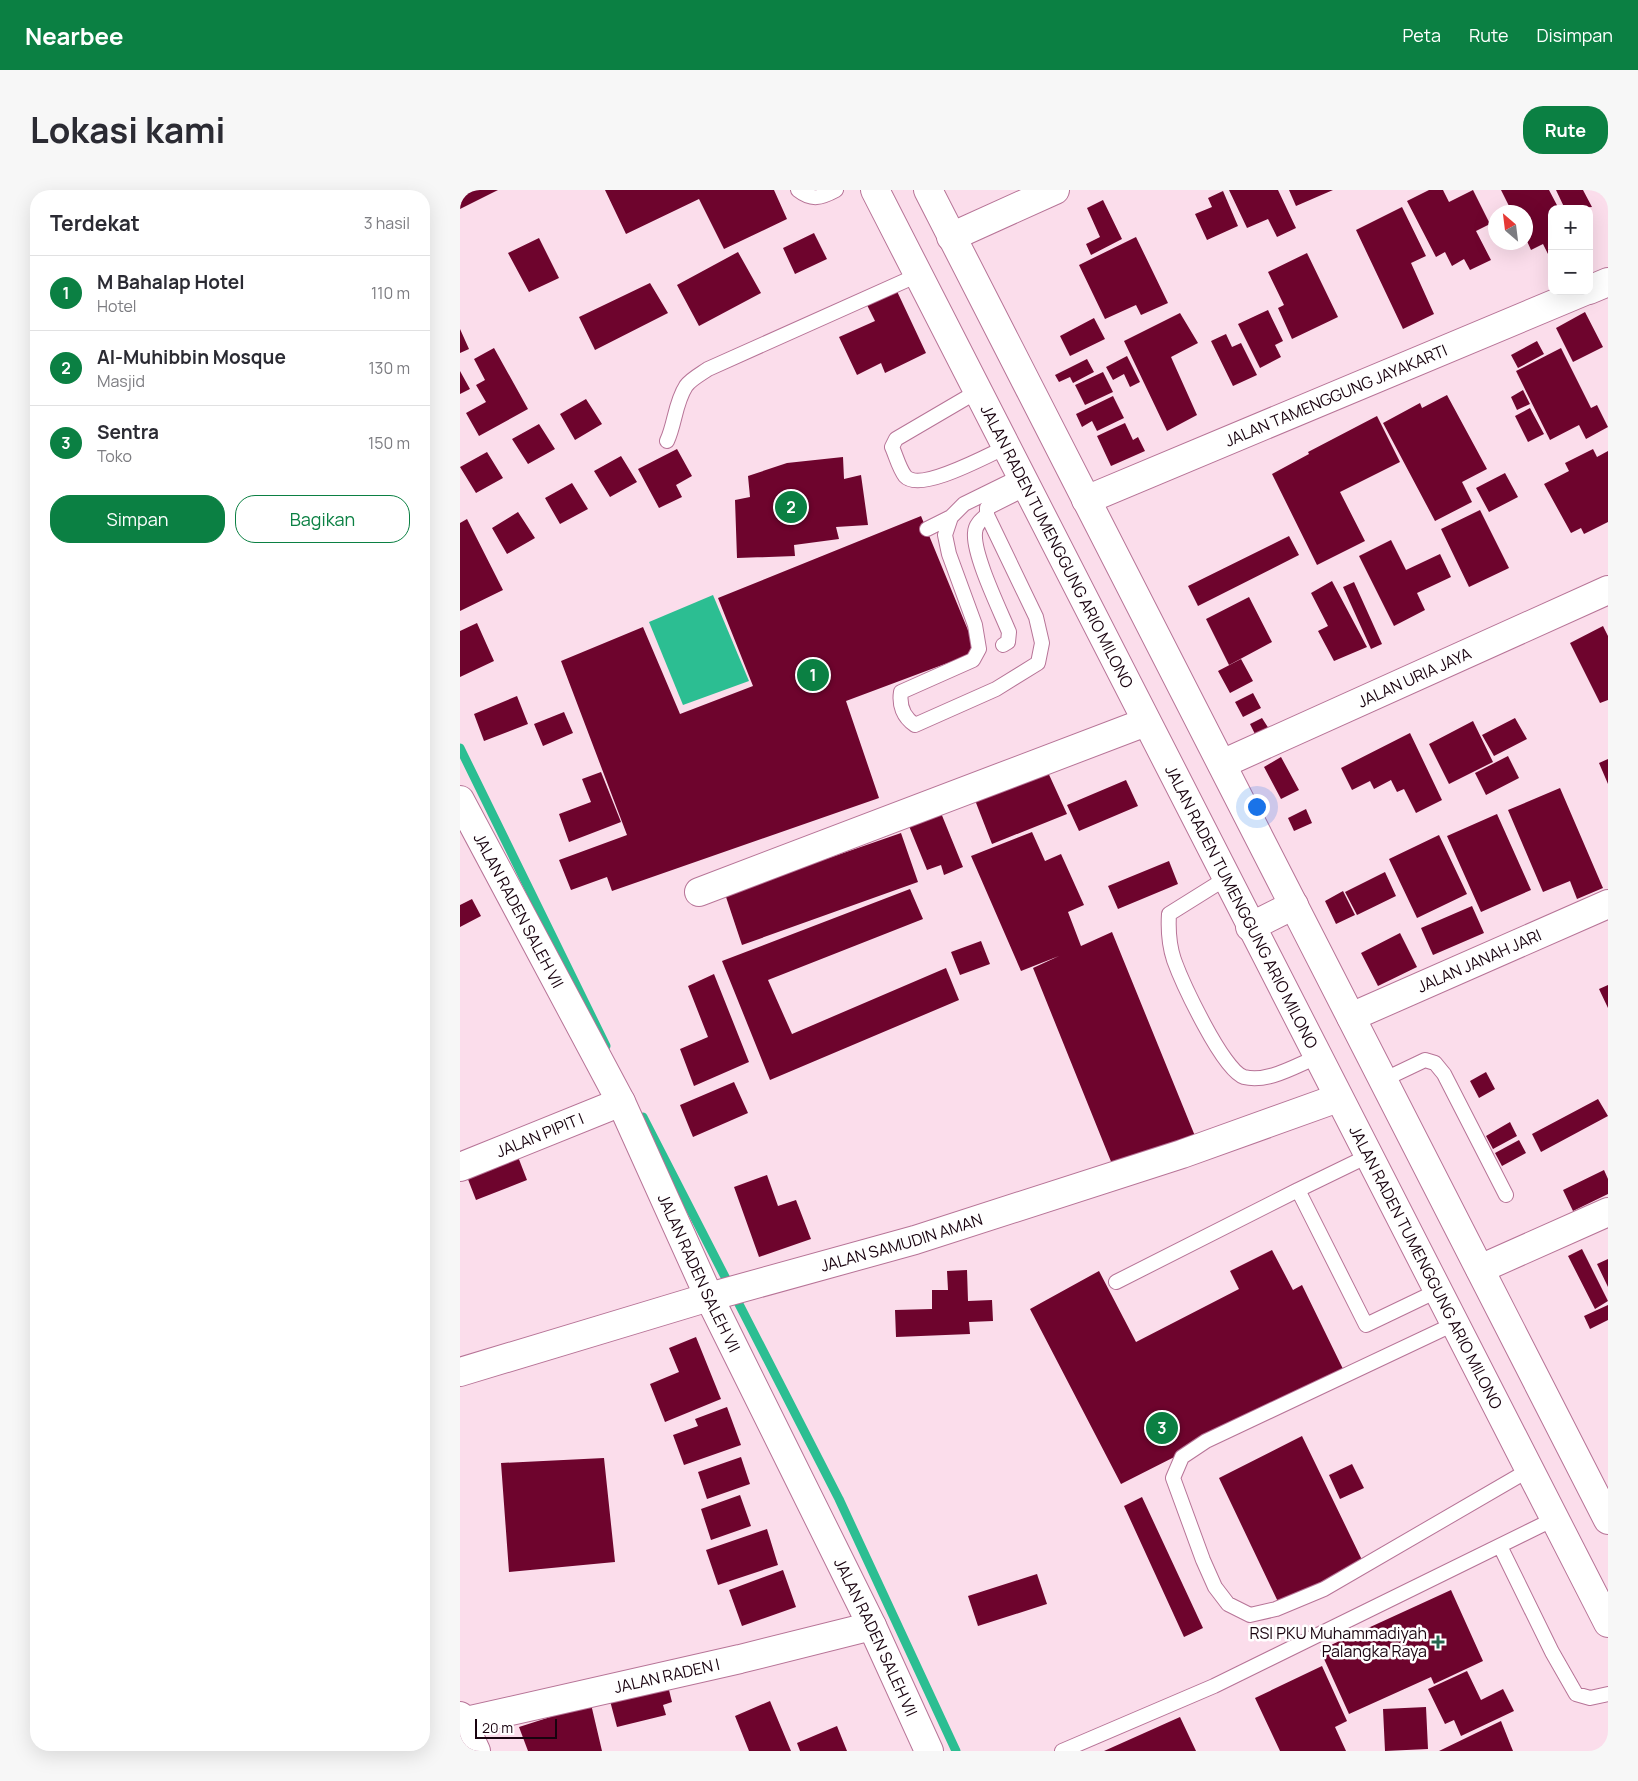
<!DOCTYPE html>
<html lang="id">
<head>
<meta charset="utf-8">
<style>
	body { margin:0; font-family:Manrope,sans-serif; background:#f7f7f7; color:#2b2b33 }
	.controls { position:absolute; right:15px; top:15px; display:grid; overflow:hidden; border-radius:10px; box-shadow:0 5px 20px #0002 }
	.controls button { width:45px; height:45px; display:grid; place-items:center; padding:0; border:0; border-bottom:1px solid #e1e1e2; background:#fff; color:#2b2b33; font:25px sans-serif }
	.compass { position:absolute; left:1028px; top:15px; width:45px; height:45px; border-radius:50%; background:#fff; box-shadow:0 5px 20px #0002; rotate:332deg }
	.scale { position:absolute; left:15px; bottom:12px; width:82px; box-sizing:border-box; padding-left:5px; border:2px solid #19030f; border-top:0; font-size:14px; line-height:18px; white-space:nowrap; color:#19030f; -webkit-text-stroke:4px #fff; paint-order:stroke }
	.you { position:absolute; left:796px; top:616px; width:18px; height:18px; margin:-12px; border:4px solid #fff; border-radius:50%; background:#1a73e8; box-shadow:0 0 0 8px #1a73e833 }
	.badge { display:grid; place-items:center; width:32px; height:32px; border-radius:50%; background:#0b8043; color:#fff; font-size:16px; font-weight:700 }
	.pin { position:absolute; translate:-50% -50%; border:2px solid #fff; box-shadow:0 1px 5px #0006 }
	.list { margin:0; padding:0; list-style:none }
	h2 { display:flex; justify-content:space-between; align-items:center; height:65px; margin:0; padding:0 20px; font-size:21px }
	h2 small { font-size:16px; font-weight:400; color:#7c7c81 }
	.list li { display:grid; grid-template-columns:32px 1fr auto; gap:15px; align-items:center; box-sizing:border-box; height:75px; padding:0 20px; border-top:1px solid #e1e1e2 }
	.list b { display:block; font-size:19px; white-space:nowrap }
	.list p { margin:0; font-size:16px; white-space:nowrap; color:#7c7c81 }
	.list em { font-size:16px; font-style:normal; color:#7c7c81 }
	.actions { display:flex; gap:10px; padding:15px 20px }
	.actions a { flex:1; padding:11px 0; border:1px solid #0b8043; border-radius:20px; text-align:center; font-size:18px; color:#0b8043 }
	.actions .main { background:#0b8043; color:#fff }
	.map { position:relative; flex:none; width:1148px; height:1561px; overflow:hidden; border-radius:20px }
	header { display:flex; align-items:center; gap:30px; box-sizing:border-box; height:70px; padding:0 25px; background:#0b8043; color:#fff }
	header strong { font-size:24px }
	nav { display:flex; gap:28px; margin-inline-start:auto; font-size:18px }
	.intro { display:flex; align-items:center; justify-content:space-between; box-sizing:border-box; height:120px; padding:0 30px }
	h1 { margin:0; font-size:35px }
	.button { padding:12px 22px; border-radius:20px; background:#0b8043; color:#fff; font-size:18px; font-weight:700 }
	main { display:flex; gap:30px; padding:0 30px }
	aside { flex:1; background:#fff; border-radius:20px; box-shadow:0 5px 20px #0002 }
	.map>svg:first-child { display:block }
	.water { fill:#2cbe92 }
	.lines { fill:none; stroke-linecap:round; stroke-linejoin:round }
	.stream { stroke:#2cbe92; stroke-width:9 }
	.building { fill:#6e042d }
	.lane-casing { stroke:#b77497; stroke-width:16 }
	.street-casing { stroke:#b77497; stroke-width:30 }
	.highway-casing { stroke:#b77497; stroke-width:30 }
	.lane { stroke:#fff; stroke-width:14 }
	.street { stroke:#fff; stroke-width:28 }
	.highway { stroke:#fff; stroke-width:28 }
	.poi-dot { fill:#27634e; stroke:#fff; stroke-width:2 }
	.labels { text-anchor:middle; stroke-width:5; stroke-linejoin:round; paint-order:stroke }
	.street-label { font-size:16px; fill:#19030f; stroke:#fff }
	.poi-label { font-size:16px; fill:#19030f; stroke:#fff; text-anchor:end }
</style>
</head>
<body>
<header>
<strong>Nearbee</strong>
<nav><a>Peta</a><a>Rute</a><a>Disimpan</a></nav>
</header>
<div class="intro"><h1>Lokasi kami</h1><a class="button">Rute</a></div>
<main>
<aside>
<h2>Terdekat<small>3 hasil</small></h2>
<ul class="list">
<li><span class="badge">1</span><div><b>M Bahalap Hotel</b><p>Hotel</p></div><em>110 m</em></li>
<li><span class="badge">2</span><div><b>Al-Muhibbin Mosque</b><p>Masjid</p></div><em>130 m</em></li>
<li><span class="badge">3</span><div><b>Sentra</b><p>Toko</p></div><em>150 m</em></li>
</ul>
<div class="actions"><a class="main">Simpan</a><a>Bagikan</a></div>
</aside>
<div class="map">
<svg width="1148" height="1561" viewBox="0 0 1148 1561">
	<rect width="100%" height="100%" fill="#fbddeb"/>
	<!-- water -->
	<path class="water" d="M253 405 289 491 223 515 189 432Z"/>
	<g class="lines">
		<!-- stream -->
		<path class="stream" d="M0 558 146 856
			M183 927 379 1309 496 1561"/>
	</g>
	<!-- building -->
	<path class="building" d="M0 0H38L0 19Z
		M145 0H314L327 29 264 59 239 9 166 44Z
		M769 0H818L836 38 817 47 808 29 787 38Z
		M829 0H873L836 16Z
		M969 0H983L989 12 1013 0 1030 34 1016 41 1031 70 1010 80 1004 69 992 76 985 62 976 67 947 11Z
		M1041 0H1089L1099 19H1092V72L1083 54 1071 60 1066 49V22H1052Z
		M1096 0H1123L1132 17 1105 19Z
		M763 1 778 36 747 50 735 24 752 17 748 8Z
		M643 10 662 49 631 65 626 54 640 47 627 18Z
		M942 17 966 66 951 73 974 124 943 139 896 40Z
		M354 43 367 69 335 84 323 58Z
		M676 47 708 113 681 125 676 115 645 129 619 75Z
		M79 48 99 88 69 102 48 63Z
		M278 62 301 103 239 136 217 95Z
		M847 63 878 127 832 149 818 118 824 115 808 82Z
		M190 93 208 123 135 160 119 127Z
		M435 97 466 163 425 183 421 173 397 185 379 147 415 131 405 111Z
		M808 120 823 151 815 155 821 167 800 178 778 134Z
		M1125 122 1143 157 1113 172 1096 138Z
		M720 123 738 153 711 167 737 225 707 241 664 151Z
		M634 128 645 149 610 166 600 146Z
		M0 139 9 159 0 163Z
		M766 144 772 157 781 153 797 185 773 196 751 151Z
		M1077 151 1084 164 1058 178 1051 165Z
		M34 158 68 219 19 246 6 223 26 212 16 195 25 190 14 169Z
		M1101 158 1131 218 1137 215 1148 237 1126 249 1119 235 1090 250 1056 181Z
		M667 166 680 192 670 197 664 184 653 190 646 177Z
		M627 169 634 182 613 193 610 187 599 192 595 185Z
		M0 181 10 199 0 204Z
		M643 182 653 202 625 215 615 195Z
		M1063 200 1070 214 1057 220 1051 207Z
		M987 205 1027 279 1002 292 1012 312 975 331 923 233 960 213 962 218Z
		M653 206 664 228 637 241 632 231 622 237 616 224Z
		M126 209 142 234 115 250 100 224Z
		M1070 218 1084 244 1068 252 1055 226Z
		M917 226 940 272 880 302 905 351 857 375 812 284 849 264 848 262Z
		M665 233 673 250 678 247 685 261 651 276 637 246Z
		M79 234 95 259 68 274 52 249Z
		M217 259 232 286 216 295 222 307 199 318 178 279Z
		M1133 259 1137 267 1148 261V332L1124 344 1121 338 1111 343 1084 294 1109 281 1105 273Z
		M27 262 43 288 16 303 0 277Z
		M161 266 177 292 150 307 134 281Z
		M383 267 384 289 401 285 408 335 376 337 379 349 334 355 335 366 277 368 275 310 290 307 288 286 327 273Z
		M1045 283 1058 307 1029 322 1016 298Z
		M112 293 128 319 100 334 85 308Z
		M1020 320 1049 378 1009 397 981 339Z
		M58 322 75 348 47 364 32 338Z
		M461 326 517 462 386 511 419 608 152 701 147 687 111 700 99 670 167 645 101 471 183 437 220 524 293 496 258 408Z
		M7 329 43 400 0 421V333Z
		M829 346 839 365 738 416 728 396Z
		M931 350 946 380 980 364 991 387 957 403 965 420 934 436 899 366Z
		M872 391 907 457 874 471 858 441 868 436 851 403Z
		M894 392 922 454 911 459 883 397Z
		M789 407 812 452 769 475 746 429Z
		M17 433 34 471 0 487V441Z
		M1143 436 1148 446V510L1140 513 1110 453Z
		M781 469 793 491 770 503 758 481Z
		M793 503 801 518 783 527 775 512Z
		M57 506 68 534 24 551 14 524Z
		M104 522 113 543 83 556 74 534Z
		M802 528 809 539 796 546 790 534Z
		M1055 528 1067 549 1034 566 1022 545Z
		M1013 531 1033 572 989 594 969 554Z
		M950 543 982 610 956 623 944 599 937 602 931 590 914 599 910 591 892 600 881 578Z
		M1048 566 1059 588 1026 605 1015 583Z
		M821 567 839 600 821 609 804 577Z
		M1148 569V594L1139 573Z
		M586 578 607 624 532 654 513 605Z
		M141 582 161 632 109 652 99 624 131 612 122 589Z
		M666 590 678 616 619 641 607 615Z
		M1100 598 1143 698 1117 709 1110 691 1083 702 1048 620Z
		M846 619 852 633 834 641 828 628Z
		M481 623 503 677 484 685 481 675 467 680 449 636Z
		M1037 624 1071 700 1021 722 987 646Z
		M572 642 585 671 601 664 624 715 608 722 621 756 652 742 735 946 652 974 573 778 599 766 561 781 511 666Z
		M441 643 458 692 282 755 265 704Z
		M979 645 1007 704 957 728 929 669Z
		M709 671 718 694 658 719 648 696Z
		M925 682 936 706 897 725 885 702Z
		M450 699 463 729 308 790 332 844 486 778 499 810 310 890 262 771Z
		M883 701 895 725 876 734 865 711Z
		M12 709 21 726 0 737V715Z
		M1012 716 1024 743 973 765 961 738Z
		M940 743 957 777 918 796 901 763Z
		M521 751 530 774 500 785 491 762Z
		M254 784 289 872 234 896 220 859 248 847 228 796Z
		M1148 795V818L1139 799Z
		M1026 882 1035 899 1019 908 1010 891Z
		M274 892 288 923 233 947 220 915Z
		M1138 909 1148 926 1081 962 1072 944Z
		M1050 932 1057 946 1033 959 1026 946Z
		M1059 950 1066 963 1042 976 1035 963Z
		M55 959 67 990 16 1010 4 979Z
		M1144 980 1148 989V1004L1113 1021 1103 1000Z
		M307 985 318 1016 336 1010 351 1049 299 1067 274 997Z
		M1122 1059 1148 1111 1135 1119 1108 1066Z
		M812 1060 833 1100 842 1095 884 1181 661 1294 570 1119 639 1081 676 1152 779 1099 770 1081Z
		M1148 1069V1097L1137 1074Z
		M507 1080 508 1111 532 1110 533 1131 509 1132 510 1144 436 1147 435 1120 472 1119V1100H488L487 1081Z
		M1148 1115V1130L1130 1139 1124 1126Z
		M236 1147 261 1209 205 1232 190 1194 219 1182 209 1158Z
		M267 1217 281 1255 224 1275 213 1245 238 1236 235 1229Z
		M842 1246 903 1372 820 1416 759 1288Z
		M281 1267 290 1294 247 1309 238 1282Z
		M144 1268 155 1372 49 1382 41 1273Z
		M892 1274 904 1298 880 1309 869 1285Z
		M280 1305 291 1336 251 1350 241 1319Z
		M682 1307 743 1438 724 1447 664 1316Z
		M307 1339 318 1375 258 1395 246 1360Z
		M323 1380 336 1417 282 1436 269 1400Z
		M577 1384 587 1414 518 1436 508 1406Z
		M991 1400 1023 1471 974 1494 971 1487 889 1524 860 1460Z
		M862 1476 887 1531 875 1537 886 1561H820L795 1508Z
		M1007 1481 1021 1510 1043 1499 1054 1521 1001 1546 994 1530 985 1534 968 1499Z
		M207 1492 212 1512 203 1515 206 1525 157 1537 149 1507Z
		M310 1511 331 1561H289L275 1526Z
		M131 1514 142 1561H68L59 1537Z
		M966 1517 968 1559 925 1561 923 1519Z
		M720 1527 736 1561H644Z
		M1041 1531 1053 1561H979Z
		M377 1536 387 1561H340L337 1553Z"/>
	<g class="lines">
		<defs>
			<path id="lane" d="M338 0C352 11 361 8 376 0
				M518 201 436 249 432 257C436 266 439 278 445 286 460 303 528 265 546 257
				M207 251C215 234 215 213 226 196 231 189 241 184 248 179L458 85
				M561 286 504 314 491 327 485 345 489 364 515 435 519 459 513 470 441 502C439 515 443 527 455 535L536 499 578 473 582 453 576 427 527 325V318L567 298
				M527 325C521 330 515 335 515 343 513 365 540 420 549 442L548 452 543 455
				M467 339 491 327
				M765 689 709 724C708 740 709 755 714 770 722 792 763 881 784 887 808 893 835 876 857 867
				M923 890 965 870 975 873 984 884 1046 1005
				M908 966 838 1000 906 1135 977 1101
				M656 1092 838 1000
				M994 1134 746 1251 722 1267 713 1288 743 1370 755 1397 768 1414 790 1425 816 1419 864 1399 1069 1280
				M1040 1356 1092 1462 1116 1504 1130 1508 1148 1504
				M602 1561 754 1496 1094 1329"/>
			<g id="street">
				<path d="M491 47 595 0"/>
				<path d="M1129 100 1148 92"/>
				<path id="s1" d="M626 310 1125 101"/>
				<path id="s2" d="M762 574 1148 400"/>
				<path id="s3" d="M0 610 161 912 249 1107 412 1436 469 1561"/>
				<path d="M239 702 686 532"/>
				<path id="s4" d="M891 827 1148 714"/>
				<path id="s5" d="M0 977 161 912"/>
				<path d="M1020 1079 1148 1022"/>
				<path id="s6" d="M0 1182 249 1107 455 1050 722 964 878 908"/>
				<path d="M0 1526 16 1561"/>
				<path id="s7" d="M2 1532 280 1469 412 1436"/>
			</g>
			<g id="highway">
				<path id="s8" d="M415 0 1148 1433"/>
				<path d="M468 0 1148 1330"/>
				<path d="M790 737 834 715"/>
			</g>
		</defs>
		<!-- lane casing -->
		<use href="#lane" class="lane-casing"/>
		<!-- street casing -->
		<use href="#street" class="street-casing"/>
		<!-- highway casing -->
		<use href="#highway" class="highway-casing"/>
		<!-- lane -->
		<use href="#lane" class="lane"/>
		<!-- street -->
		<use href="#street" class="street"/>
		<!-- highway -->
		<use href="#highway" class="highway"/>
	</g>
	<!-- markers -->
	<path class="poi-dot" d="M975.5 1444.5h5v5h5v5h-5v5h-5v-5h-5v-5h5z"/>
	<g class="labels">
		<!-- street labels -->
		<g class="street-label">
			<text dy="6" stroke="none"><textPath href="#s1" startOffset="271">JALAN TAMENGGUNG JAYAKARTI</textPath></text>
			<text dy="6" stroke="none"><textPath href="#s8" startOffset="400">JALAN RADEN TUMENGGUNG ARIO MILONO</textPath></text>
			<text dy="6" stroke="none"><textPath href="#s2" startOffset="211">JALAN URIA JAYA</textPath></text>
			<text dy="6" stroke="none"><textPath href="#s8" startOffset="805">JALAN RADEN TUMENGGUNG ARIO MILONO</textPath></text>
			<text dy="6" stroke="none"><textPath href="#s3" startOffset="125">JALAN RADEN SALEH VII</textPath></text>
			<text dy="6" stroke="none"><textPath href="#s4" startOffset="140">JALAN JANAH JARI</textPath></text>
			<text dy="6" stroke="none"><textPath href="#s5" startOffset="86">JALAN PIPIT I</textPath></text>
			<text dy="6" stroke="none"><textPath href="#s6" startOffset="460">JALAN SAMUDIN AMAN</textPath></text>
			<text dy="6" stroke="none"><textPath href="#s8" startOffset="1210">JALAN RADEN TUMENGGUNG ARIO MILONO</textPath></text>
			<text dy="6" stroke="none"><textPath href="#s3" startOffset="530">JALAN RADEN SALEH VII</textPath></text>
			<text dy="6" stroke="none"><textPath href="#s3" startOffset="935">JALAN RADEN SALEH VII</textPath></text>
			<text dy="6" stroke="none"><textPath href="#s7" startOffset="210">JALAN RADEN I</textPath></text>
		</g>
		<!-- poi labels -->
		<g class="poi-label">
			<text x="967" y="1449">RSI PKU Muhammadiyah<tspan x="967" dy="18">Palangka Raya</tspan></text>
		</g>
	</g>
</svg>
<div class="controls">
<button>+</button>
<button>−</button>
</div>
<svg class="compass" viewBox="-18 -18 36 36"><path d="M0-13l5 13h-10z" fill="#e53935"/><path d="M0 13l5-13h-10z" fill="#7c7c81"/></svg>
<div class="scale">20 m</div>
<div class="you"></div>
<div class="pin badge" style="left:353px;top:485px">1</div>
<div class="pin badge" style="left:331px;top:317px">2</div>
<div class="pin badge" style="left:702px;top:1238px">3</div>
</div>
</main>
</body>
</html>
